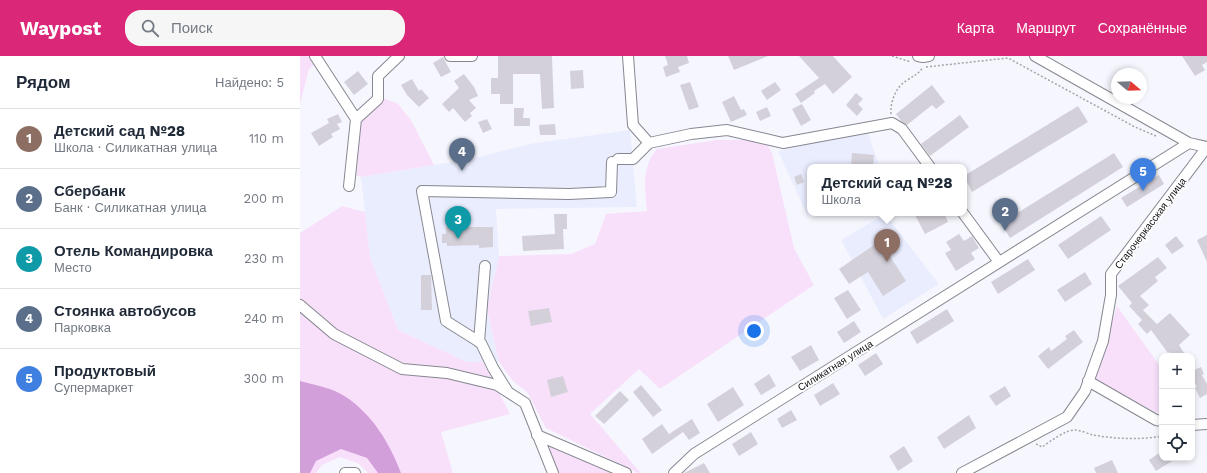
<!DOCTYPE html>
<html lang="ru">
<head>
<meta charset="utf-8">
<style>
	body { margin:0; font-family:"Work Sans",sans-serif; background:#f6f6f7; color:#1f2937 }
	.controls { position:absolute; right:12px; bottom:12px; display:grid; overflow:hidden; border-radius:8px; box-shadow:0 2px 6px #0003 }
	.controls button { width:36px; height:36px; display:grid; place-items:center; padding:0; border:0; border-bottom:1px solid #e0e1e3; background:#fff; color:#1f2937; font:20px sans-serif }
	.compass { position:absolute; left:811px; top:12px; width:36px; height:36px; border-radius:50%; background:#fff; box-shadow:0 2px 6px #0003; rotate:109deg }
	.you { position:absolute; left:454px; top:275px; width:14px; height:14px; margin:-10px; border:3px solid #fff; border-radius:50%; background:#1a73e8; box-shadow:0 0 0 6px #1a73e833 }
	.badge { display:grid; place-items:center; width:26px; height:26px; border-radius:50%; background:#db2777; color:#fff; font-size:13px; font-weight:700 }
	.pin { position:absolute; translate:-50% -33px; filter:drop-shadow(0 1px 2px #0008) }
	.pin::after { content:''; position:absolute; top:21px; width:14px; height:12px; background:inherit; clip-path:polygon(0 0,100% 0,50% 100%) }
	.popup { position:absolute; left:507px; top:108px; width:160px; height:52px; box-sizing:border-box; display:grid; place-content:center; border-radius:8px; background:#fff; filter:drop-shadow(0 1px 3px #0005); font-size:13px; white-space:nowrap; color:#747a83 }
	.popup b { font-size:15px; color:#1f2937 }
	.popup::after { content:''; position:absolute; left:50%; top:100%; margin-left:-8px; border:8px solid transparent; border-top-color:#fff }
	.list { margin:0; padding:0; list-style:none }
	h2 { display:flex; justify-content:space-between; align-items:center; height:52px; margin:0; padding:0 16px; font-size:17px }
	h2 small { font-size:13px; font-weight:400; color:#747a83 }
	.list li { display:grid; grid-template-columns:26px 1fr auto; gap:12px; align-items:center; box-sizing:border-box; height:60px; padding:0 16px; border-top:1px solid #e0e1e3 }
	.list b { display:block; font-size:15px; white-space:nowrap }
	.list p { margin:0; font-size:13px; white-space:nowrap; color:#747a83 }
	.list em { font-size:13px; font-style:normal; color:#747a83 }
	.icon { flex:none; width:22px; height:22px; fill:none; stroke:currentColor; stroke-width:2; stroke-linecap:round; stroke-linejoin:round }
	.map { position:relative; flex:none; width:907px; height:417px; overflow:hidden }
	header { display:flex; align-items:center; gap:24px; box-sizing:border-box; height:56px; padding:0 20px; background:#db2777; color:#fff }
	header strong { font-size:19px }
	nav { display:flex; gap:22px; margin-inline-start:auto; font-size:14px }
	.search { width:280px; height:36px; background:#f6f6f7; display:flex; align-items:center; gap:10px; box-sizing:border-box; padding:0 14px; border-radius:16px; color:#747a83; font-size:15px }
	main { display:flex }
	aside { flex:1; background:#fff }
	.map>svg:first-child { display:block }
	.built { fill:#eaedfe }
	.green { fill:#f8e0fb }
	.forest { fill:#d39fdb }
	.building { fill:#d4d0da }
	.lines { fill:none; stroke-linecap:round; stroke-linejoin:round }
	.minor-casing { stroke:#868790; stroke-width:12 }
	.path { stroke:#a4a5aa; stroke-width:1.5; stroke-dasharray:2 2; stroke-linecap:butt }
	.minor { stroke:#fff; stroke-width:10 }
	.labels { text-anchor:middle; stroke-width:4; stroke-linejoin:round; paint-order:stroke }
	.street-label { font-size:10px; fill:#0c0d10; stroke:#fff }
</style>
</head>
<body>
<header>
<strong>Waypost</strong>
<div class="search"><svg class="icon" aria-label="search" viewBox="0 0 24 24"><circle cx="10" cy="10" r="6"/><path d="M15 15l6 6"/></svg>Поиск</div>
<nav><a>Карта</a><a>Маршрут</a><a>Сохранённые</a></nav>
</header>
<main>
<aside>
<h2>Рядом<small>Найдено: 5</small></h2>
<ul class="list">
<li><span class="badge" style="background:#8d6e63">1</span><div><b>Детский сад №28</b><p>Школа · Силикатная улица</p></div><em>110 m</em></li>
<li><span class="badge" style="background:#5c6f8a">2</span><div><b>Сбербанк</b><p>Банк · Силикатная улица</p></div><em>200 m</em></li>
<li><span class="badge" style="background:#0f9aa8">3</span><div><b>Отель Командировка</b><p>Место</p></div><em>230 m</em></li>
<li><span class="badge" style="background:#5c6f8a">4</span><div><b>Стоянка автобусов</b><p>Парковка</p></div><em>240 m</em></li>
<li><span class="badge" style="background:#3f7fe0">5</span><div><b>Продуктовый</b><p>Супермаркет</p></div><em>300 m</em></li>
</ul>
</aside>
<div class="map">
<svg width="907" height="417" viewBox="0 0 907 417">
	<rect width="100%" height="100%" fill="#f6f7fe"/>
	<!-- built -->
	<path class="built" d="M330 74 337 151 196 153 199 200 187 253 199 306H167L98 274 70 201 61 121 171 103 229 88Z
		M567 74 580 111H510V157H513L507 159 478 95Z
		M585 158 639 228 583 263 541 184Z"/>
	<!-- green -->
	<path class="green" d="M0 0H24L9 13 0 48Z
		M84 42 98 48 111 64 134 109 61 121 56 119 61 64Z
		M417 84H451L467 89 472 97 494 192 514 229 360 333 339 313 290 358 341 417H338L246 372 227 336 213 325 199 306 187 253 199 200 271 198 295 188 306 158 347 155C345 133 341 111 357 93Z
		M42 150 65 156 70 201 98 274 167 306H183L210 358 141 376 153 417H68L58 407 40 401 22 409 16 417H0V177Z
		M817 250 862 313V357L855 356 795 323Z
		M250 391 311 417H258L250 397Z"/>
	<!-- forest -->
	<path class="forest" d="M0 325C15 329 33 332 46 341 73 359 90 388 101 417H78L67 402 41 393 16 405 10 417H0Z"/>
	<!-- building -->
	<path class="building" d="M198 0H252L254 52 242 53 240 18H213V48H200V38H191V22H198Z
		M365 0H387L389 7 378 11 380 16 366 21 363 11 368 9Z
		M428 0H468L434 14Z
		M499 0H533L552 21 533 38 525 28 514 35 515 37 501 47 495 38 519 22Z
		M882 0H907V6L902 9 905 14 895 20Z
		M143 1 151 16 141 21 133 7Z
		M283 14 284 32 271 33 270 15Z
		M58 15 68 28 54 39 44 26Z
		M164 18 174 31 178 40 169 44 176 52 170 57 172 60 165 66 153 52 149 56 142 48 159 32 154 25Z
		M112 23 119 35 121 33 129 42 119 51 107 39 101 29Z
		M390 26 399 51 389 54 380 29Z
		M475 26 481 34 467 44 461 35Z
		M632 29 645 46 636 53 632 49 607 69 602 66 596 58Z
		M556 37 563 43 558 48 563 53 557 60 546 49Z
		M434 40 441 54 444 53 447 59 431 66 422 46Z
		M502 48 511 64 501 70 492 53Z
		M778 50 788 66 672 136 664 120Z
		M467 51 471 60 460 65 456 56Z
		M214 52H224L223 62H230V70H214Z
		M38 58 42 66 37 68 40 73 31 78 33 81 19 90 11 77 29 67 27 63Z
		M660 59 669 71 630 100 621 88Z
		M187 63 192 73 183 77 178 66Z
		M255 68 256 79H240L239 69Z
		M552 97 574 99 573 111H551Z
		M814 97 823 111 710 182 701 167Z
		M501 118 504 126 497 129 494 121Z
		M859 119 864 128 827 151 821 142Z
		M614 157H644L648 166 625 178Z
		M254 158H267V173H263L264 193 223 195 222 180 255 178Z
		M801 160 811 174 768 203 758 189Z
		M146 171H193V191L179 192V189L147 190V187H142V178H146Z
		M659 178 664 185 672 180 679 192 671 197 675 203 656 215 645 197 651 194 646 186Z
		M907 179V206L897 184Z
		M876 180 884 190 872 198 865 189Z
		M580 185 606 225 583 240 568 216 549 228 539 213Z
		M858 201 867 212 855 221 858 225 840 240 849 249 843 254 857 268 870 257 890 279 879 289 886 300H872L870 296 868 297 851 274 847 278 838 268 842 264 829 250 832 247 818 230Z
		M728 203 735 214 698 238 691 226Z
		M785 216 792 228 765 246 757 234Z
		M121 219H131L132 254H121Z
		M548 234 561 254 547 263 534 242Z
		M249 252 252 266 231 270 228 255Z
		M647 253 654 265 617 288 610 276Z
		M554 265 561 276 544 287 537 276Z
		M774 274 783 286 748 313 738 300 749 291 751 295 767 283 765 280Z
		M511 289 519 304 500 315 491 301Z
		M576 297 583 308 565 320 558 309Z
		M901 311 904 318 902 319 907 328V338L900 342 895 332 897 331 892 322V315Z
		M469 318 476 330 461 339 454 328Z
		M263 320 268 336 251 341 247 324Z
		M533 327 540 338 520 350 514 339Z
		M341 329 362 354 353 361 333 336Z
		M705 330 711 340 696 350 689 340Z
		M433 331 444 349 418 366 407 348Z
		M320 335 329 344 304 368 295 360Z
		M491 354 497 364 482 372 477 363Z
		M669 359 676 372 644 393 637 381Z
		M392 363 400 377 389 384 383 376 352 398 342 383 362 368 369 378Z
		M451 376 458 388 439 400 432 388Z
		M604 390 613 405 598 415 589 400Z
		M862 395V402H877L856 415 849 404Z
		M812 404 818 417H796L794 412Z
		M404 407 410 417H384Z"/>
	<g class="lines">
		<defs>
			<path id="minor" d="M15 0 56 63
				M150 0H172
				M328 0 333 69 349 87
				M618 0 623 1 629 0
				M735 0 889 87 907 91
				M349 87 391 78 427 74 483 87 592 67 602 73 630 111
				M318 103H333L349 87
				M49 130 56 63 78 43V20L99 0
				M663 157 699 206
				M0 249 34 278 102 313 147 317 197 329 225 347 253 417
				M179 286 185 210
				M788 325 856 364 862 365
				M208 336 193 312 181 287 146 265 122 135 269 138 311 136 312 106
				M892 369 907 368
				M237 379 326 417
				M45 417H55
				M374 417 394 398 889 87
				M662 417 767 361 785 335 803 285 811 239V218L907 91"/>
		</defs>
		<!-- minor casing -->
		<use href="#minor" class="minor-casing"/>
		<!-- path -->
		<path class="path" d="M592 0 611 6
			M626 11 708 2 835 71 856 80
			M591 58C590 46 596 31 606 25 613 20 619 18 623 11
			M736 388 742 391C751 385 765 374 775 374 781 374 788 378 793 379 816 383 840 384 862 380"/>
		<!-- minor -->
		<use href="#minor" class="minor"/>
	</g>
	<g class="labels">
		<!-- street labels -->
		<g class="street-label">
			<text transform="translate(850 167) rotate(-53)" y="4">Старочеркасская улица</text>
			<text transform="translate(535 309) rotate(-32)" y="4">Силикатная улица</text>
		</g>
	</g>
</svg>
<div class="controls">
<button>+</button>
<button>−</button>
<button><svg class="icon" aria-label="locate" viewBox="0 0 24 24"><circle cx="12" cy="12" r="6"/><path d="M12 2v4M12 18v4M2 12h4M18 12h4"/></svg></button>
</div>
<svg class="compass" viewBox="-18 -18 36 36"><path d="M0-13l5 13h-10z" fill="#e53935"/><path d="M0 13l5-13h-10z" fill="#747a83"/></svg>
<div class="you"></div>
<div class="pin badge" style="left:587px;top:206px;background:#8d6e63">1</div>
<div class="popup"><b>Детский сад №28</b>Школа</div>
<div class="pin badge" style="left:705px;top:175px;background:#5c6f8a">2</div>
<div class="pin badge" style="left:158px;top:183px;background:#0f9aa8">3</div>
<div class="pin badge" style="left:162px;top:115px;background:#5c6f8a">4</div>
<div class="pin badge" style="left:843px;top:135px;background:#3f7fe0">5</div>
</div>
</main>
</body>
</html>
